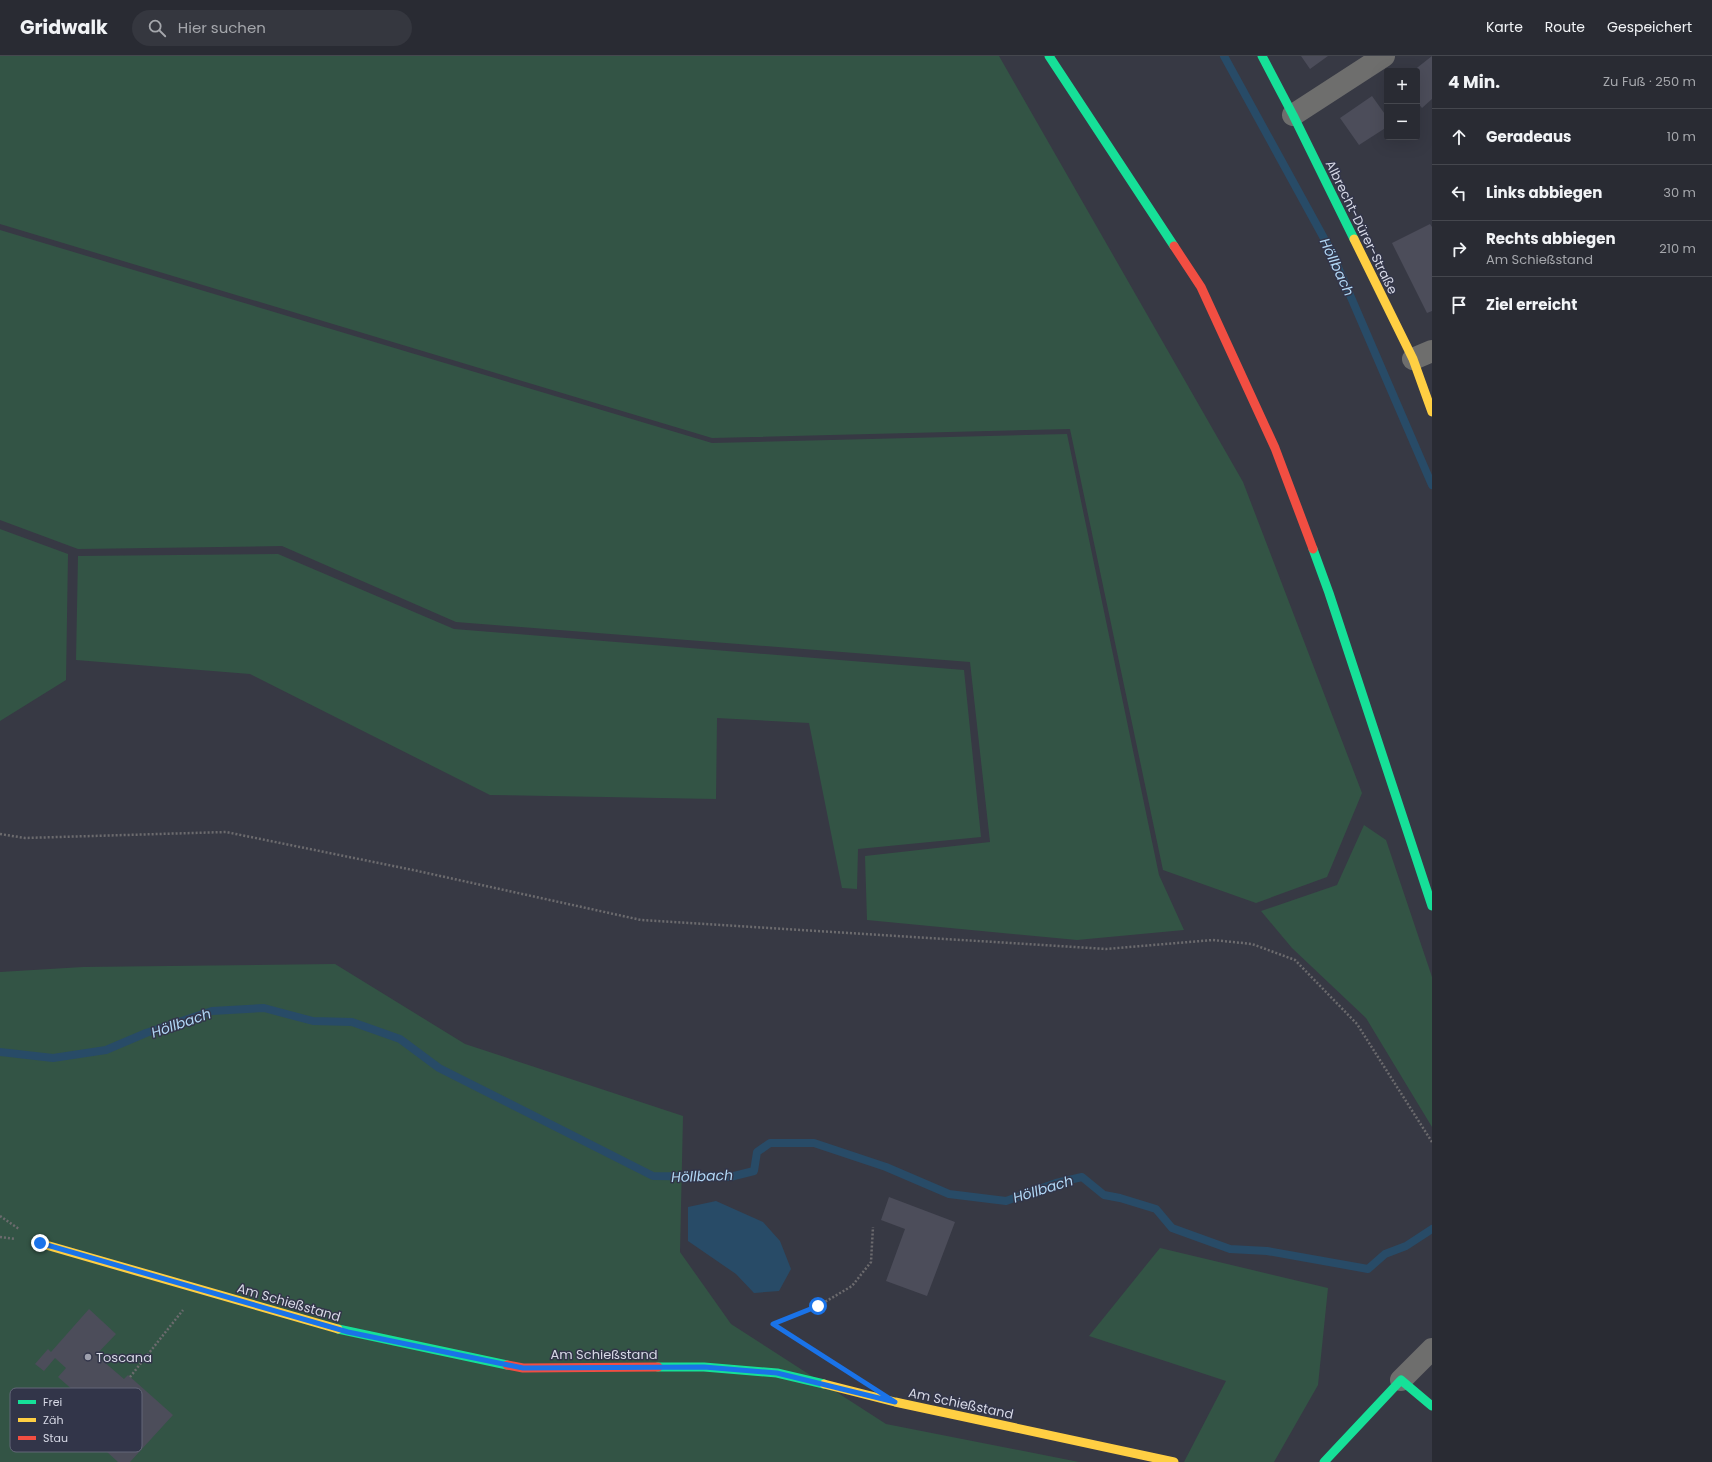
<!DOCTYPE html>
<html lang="de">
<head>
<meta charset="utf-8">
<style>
	body { margin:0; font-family:Poppins,sans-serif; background:#35373f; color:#f1f3f6 }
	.controls { position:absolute; right:12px; top:12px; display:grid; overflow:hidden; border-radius:4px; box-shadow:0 4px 16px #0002 }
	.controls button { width:36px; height:36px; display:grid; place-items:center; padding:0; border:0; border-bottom:1px solid #45474e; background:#292b33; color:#f1f3f6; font:20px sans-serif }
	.stop { position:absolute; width:12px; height:12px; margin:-9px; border:3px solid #1a73e8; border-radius:50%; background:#fff }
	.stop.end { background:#1a73e8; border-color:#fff; box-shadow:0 1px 4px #0008 }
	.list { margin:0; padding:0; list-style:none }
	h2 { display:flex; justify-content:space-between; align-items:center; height:52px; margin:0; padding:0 16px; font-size:17px }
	h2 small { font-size:13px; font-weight:400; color:#a5a7ac }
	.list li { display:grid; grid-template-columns:26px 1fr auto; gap:12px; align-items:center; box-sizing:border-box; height:56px; padding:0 16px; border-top:1px solid #45474e }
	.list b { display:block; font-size:15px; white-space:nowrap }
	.list p { margin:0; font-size:13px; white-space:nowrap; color:#a5a7ac }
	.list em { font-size:13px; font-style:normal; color:#a5a7ac }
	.icon { flex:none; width:22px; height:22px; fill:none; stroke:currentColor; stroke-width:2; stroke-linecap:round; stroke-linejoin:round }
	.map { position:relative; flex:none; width:1432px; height:1406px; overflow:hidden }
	header { display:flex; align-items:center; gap:24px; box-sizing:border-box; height:56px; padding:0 20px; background:#292b33; border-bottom:1px solid #45474e }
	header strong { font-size:19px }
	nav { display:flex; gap:22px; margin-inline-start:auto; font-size:14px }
	.search { width:280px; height:36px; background:#35373f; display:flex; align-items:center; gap:10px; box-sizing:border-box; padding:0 14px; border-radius:22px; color:#a5a7ac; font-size:15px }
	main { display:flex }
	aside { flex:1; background:#292b33 }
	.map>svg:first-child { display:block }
	.green { fill:#335445 }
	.water { fill:#284b67 }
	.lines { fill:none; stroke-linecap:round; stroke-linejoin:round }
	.stream { stroke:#284b67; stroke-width:8 }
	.building { fill:#4c4d5a }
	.path { stroke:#6c6b6e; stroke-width:2.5; stroke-dasharray:2 2; stroke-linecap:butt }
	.street { stroke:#6e6e6d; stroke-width:22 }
	.fast { stroke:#16e098; stroke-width:9 }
	.slow { stroke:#ffcf43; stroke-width:9 }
	.jam { stroke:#f24e42; stroke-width:9 }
	.route { stroke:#1a73e8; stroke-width:5 }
	.poi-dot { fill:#9ea0ad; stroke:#323549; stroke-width:1.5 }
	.labels { text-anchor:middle; stroke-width:3; stroke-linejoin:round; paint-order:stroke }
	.street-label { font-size:13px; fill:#d6d8e5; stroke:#323549 }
	.poi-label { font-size:13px; fill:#d6d8e5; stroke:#323549; text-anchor:start }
	.water-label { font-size:14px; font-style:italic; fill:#b1d7f5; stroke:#323549 }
	.key { fill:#323549; stroke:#636678; stroke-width:1 }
	.key-label { font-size:11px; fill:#d6d8e5 }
</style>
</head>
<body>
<header>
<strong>Gridwalk</strong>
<div class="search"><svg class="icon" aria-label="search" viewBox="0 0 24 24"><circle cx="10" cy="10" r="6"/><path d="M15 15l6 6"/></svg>Hier suchen</div>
<nav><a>Karte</a><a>Route</a><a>Gespeichert</a></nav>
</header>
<main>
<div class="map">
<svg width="1432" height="1406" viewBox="0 0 1432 1406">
	<rect width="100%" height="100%" fill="#373944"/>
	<!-- green -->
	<path class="green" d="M0 0H999L1243 426 1362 737 1327 821 1256 847 1163 814 1070 373 712 382 0 168Z
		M0 174 712 387 1067 378 1159 819 1184 874 1077 884 867 864 865 800 990 786 970 606 456 566 282 490 78 493 0 464Z
		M0 473 68 498 66 624 0 665Z
		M278 498 454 573 964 614 981 781 858 793 857 833 842 832 809 667 717 662 716 743 490 739 250 618 76 604 78 500Z
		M1364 769 1386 784 1432 921V1071L1366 962 1292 892 1261 855 1337 829Z
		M335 908 465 988 683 1060 680 1196 731 1268 886 1368 1079 1406H0V916L83 911Z
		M1160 1192 1328 1232 1318 1329 1274 1406H1184L1226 1325 1089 1280Z"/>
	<!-- water -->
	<path class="water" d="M716 1145 763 1166 780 1185 791 1213 779 1235 754 1237 736 1218 688 1185V1151Z"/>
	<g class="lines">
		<!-- stream -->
		<path class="stream" d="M1224 0 1331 195 1432 429
			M0 996 53 1002 106 994 146 977 212 955 264 952 313 965 352 966 400 983 439 1012 653 1120 730 1121 754 1115 757 1096 770 1087H814L886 1111 949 1138 1006 1145 1056 1127 1082 1121 1104 1139 1120 1142 1156 1153 1172 1172 1230 1193 1267 1195 1368 1213 1385 1198 1406 1190 1432 1173"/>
	</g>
	<!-- building -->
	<path class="building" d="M1301 0H1328L1310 13Z
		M1432 0V43L1422 52 1417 46V15H1413Z
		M1372 40 1387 61V71L1359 89 1340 62Z
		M1430 168 1432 171V255L1427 257 1392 187Z
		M889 1141 955 1166 927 1240 886 1225 905 1173 881 1164Z
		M89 1253 116 1278 96 1299 124 1323 128 1319 173 1359 130 1406H118L83 1374 99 1357 58 1321 66 1312 55 1302 44 1315 35 1308 48 1293 51 1296Z"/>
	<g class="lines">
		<!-- path -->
		<path class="path" d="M0 778 25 782 226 776 413 814 641 864 1106 893 1213 884 1252 888 1295 904 1357 968 1432 1086
			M0 1160 19 1173
			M0 1181 15 1183
			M826 1302 773 1268 818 1250 852 1230 871 1206 873 1171
			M130 1321 183 1254"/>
		<!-- street -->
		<path class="street" d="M1293 59 1384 0
			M1413 303 1432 295
			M1401 1324 1432 1293"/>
		<!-- fast -->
		<path class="fast" d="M1049 0 1174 190
			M1262 0 1293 59 1354 183
			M1313 493 1329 537 1432 850
			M338 1273 507 1309
			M658 1311H704L777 1317 824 1328
			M1324 1406 1401 1324 1432 1350"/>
		<!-- slow -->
		<path class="slow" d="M1354 183 1413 303 1432 356
			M39 1187 338 1273
			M824 1328 895 1346 1174 1406"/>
		<!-- jam -->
		<path class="jam" d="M1174 190 1201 231 1275 392 1313 493
			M507 1309 523 1312 658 1311"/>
	</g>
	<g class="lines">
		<!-- route -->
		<path class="route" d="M40 1187 348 1276 523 1312 704 1311 777 1317 895 1346 773 1268 818 1250"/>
	</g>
	<!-- markers -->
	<circle class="poi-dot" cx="88" cy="1301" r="4"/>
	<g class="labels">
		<!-- street labels -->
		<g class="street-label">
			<text transform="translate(1362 171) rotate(64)" y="5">Albrecht-Dürer-Straße</text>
			<text transform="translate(289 1246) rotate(16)" y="5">Am Schießstand</text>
			<text x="604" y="1303">Am Schießstand</text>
			<text transform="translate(961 1347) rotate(12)" y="5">Am Schießstand</text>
		</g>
		<!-- poi labels -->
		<g class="poi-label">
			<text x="96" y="1306">Toscana</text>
		</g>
		<!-- water labels -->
		<g class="water-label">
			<text transform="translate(1337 211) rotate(65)" y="5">Höllbach</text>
			<text transform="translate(181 967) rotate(-19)" y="5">Höllbach</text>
			<text transform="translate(702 1120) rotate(-2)" y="5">Höllbach</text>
			<text transform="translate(1043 1133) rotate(-17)" y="5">Höllbach</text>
		</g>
	</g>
	<!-- legend -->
	<rect x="10" y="1332" width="132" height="64" rx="6" class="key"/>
	<rect x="18" y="1344" width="18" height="4" fill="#16e098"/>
	<rect x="18" y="1362" width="18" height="4" fill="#ffcf43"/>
	<rect x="18" y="1380" width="18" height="4" fill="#f24e42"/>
	<g class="key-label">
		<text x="43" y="1350">Frei</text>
		<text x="43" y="1368">Zäh</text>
		<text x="43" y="1386">Stau</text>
	</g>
</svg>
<div class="controls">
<button>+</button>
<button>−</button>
</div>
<div class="stop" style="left:818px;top:1250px"></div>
<div class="stop end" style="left:40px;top:1187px"></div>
</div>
<aside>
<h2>4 Min.<small>Zu Fuß · 250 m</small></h2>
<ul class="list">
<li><svg class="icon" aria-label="ahead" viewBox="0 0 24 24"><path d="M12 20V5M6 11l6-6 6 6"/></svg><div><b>Geradeaus</b></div><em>10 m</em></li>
<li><svg class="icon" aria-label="left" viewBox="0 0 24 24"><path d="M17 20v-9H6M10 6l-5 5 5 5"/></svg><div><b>Links abbiegen</b></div><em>30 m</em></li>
<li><svg class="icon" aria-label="right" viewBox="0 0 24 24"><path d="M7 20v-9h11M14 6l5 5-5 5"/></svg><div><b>Rechts abbiegen</b><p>Am Schießstand</p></div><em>210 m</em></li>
<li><svg class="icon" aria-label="arrive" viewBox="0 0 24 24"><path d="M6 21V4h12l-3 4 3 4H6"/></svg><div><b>Ziel erreicht</b></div></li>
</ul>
</aside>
</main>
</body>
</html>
